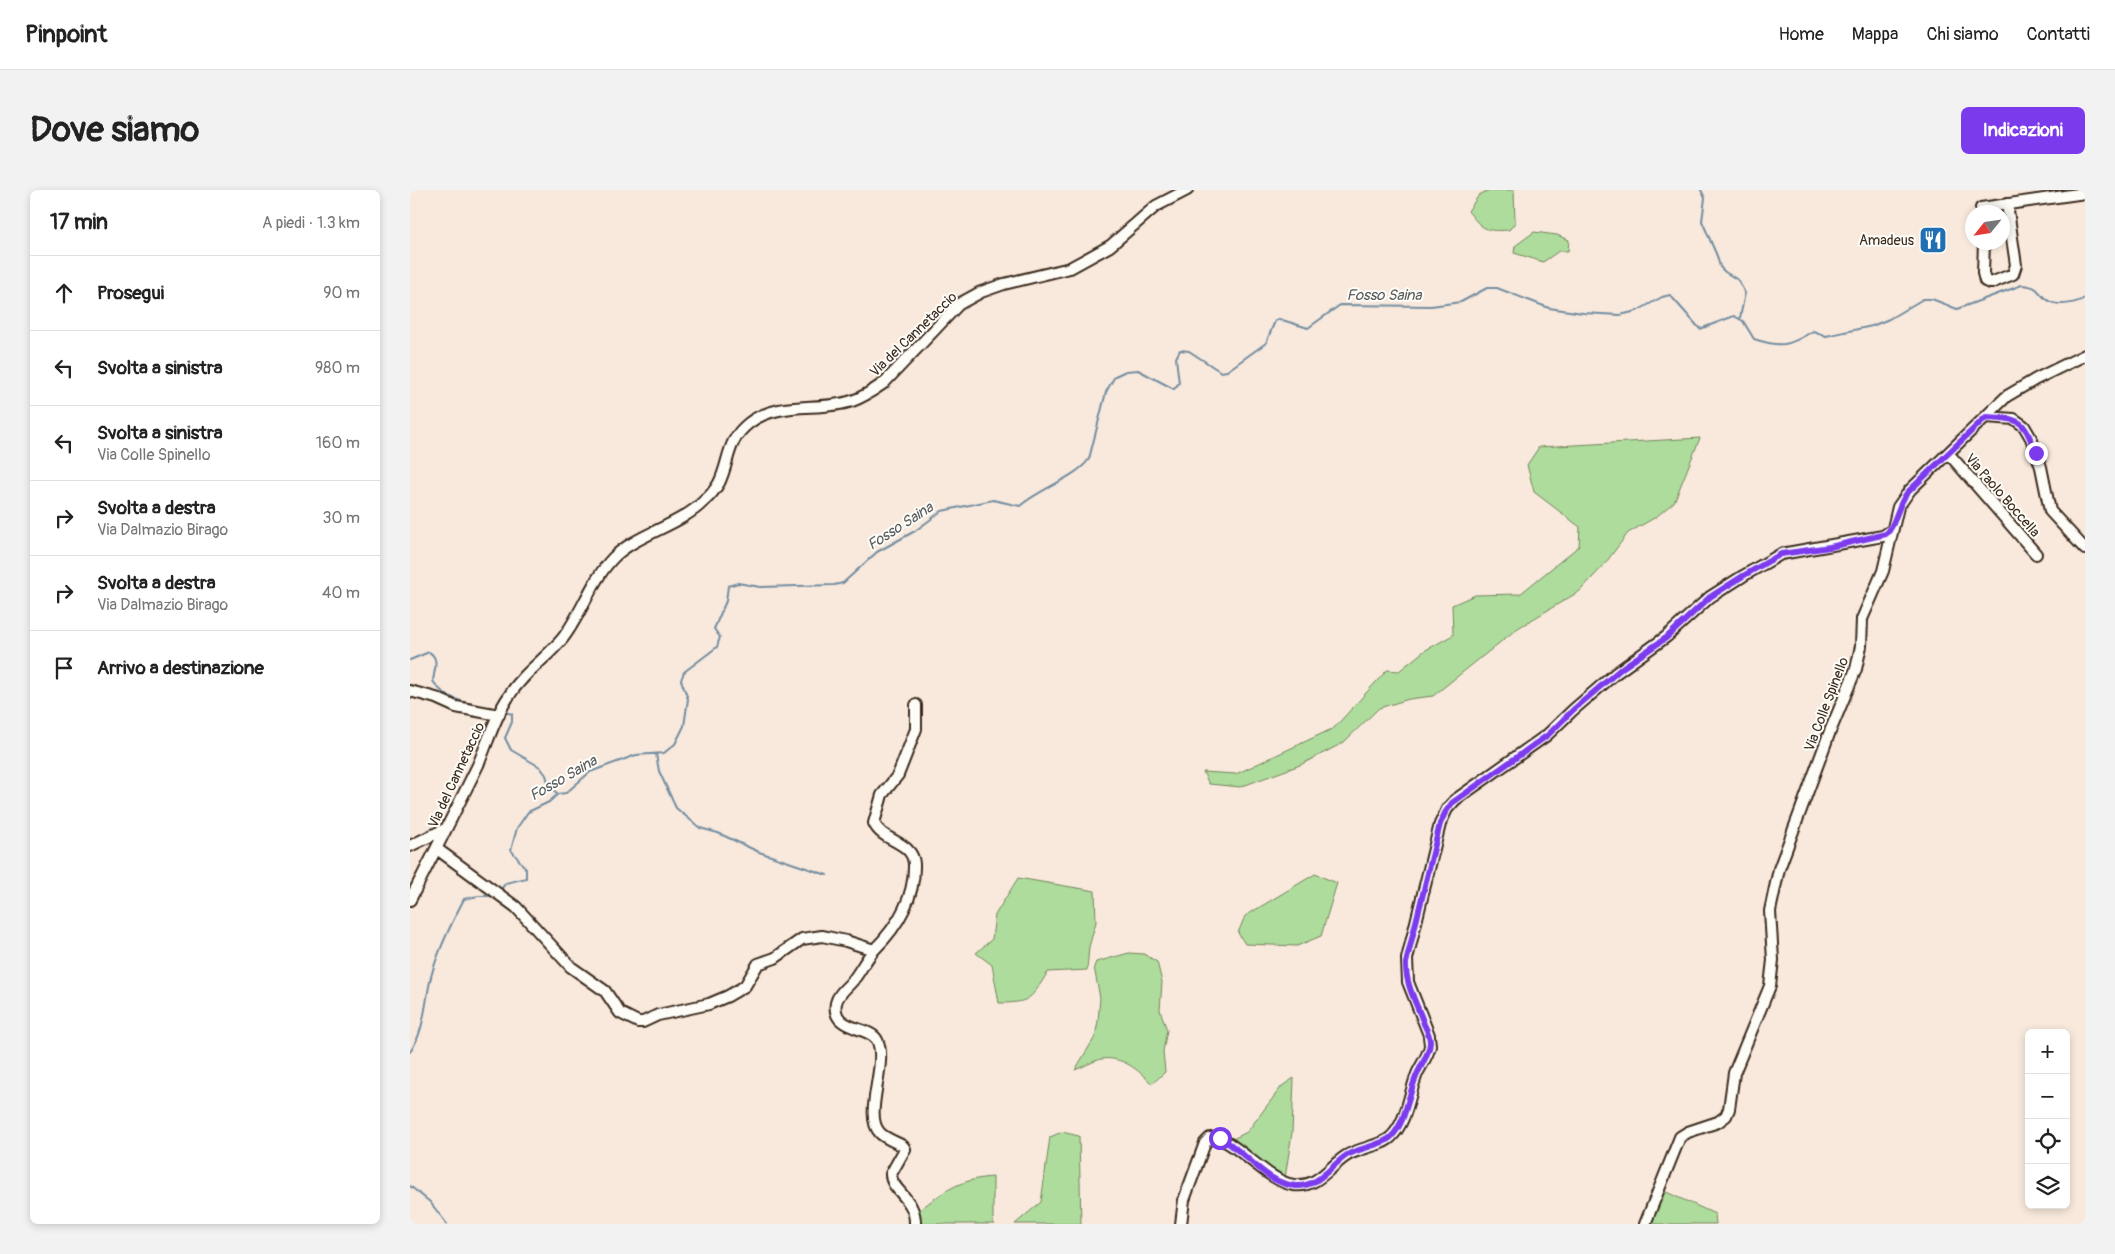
<!DOCTYPE html>
<html lang="it">
<head>
<meta charset="utf-8">
<style>
	body { margin:0; font-family:Pangolin,sans-serif; background:#f2f2f2; color:#222 }
	.controls { position:absolute; right:15px; bottom:15px; display:grid; overflow:hidden; border-radius:8px; box-shadow:0 2px 8px #0003 }
	.controls button { width:45px; height:45px; display:grid; place-items:center; padding:0; border:0; border-bottom:1px solid #e0e0e0; background:#fff; color:#222; font:25px sans-serif }
	.compass { position:absolute; left:1555px; top:15px; width:45px; height:45px; border-radius:50%; background:#fff; box-shadow:0 2px 8px #0003; rotate:240deg }
	.stop { position:absolute; width:15px; height:15px; margin:-11px; border:4px solid #7c3aed; border-radius:50%; background:#fff }
	.stop.end { background:#7c3aed; border-color:#fff; box-shadow:0 1px 5px #0008 }
	.list { margin:0; padding:0; list-style:none }
	h2 { display:flex; justify-content:space-between; align-items:center; height:65px; margin:0; padding:0 20px; font-size:21px }
	h2 small { font-size:16px; font-weight:400; color:#767676 }
	.list li { display:grid; grid-template-columns:32px 1fr auto; gap:15px; align-items:center; box-sizing:border-box; height:75px; padding:0 20px; border-top:1px solid #e0e0e0 }
	.list b { display:block; font-size:19px; white-space:nowrap }
	.list p { margin:0; font-size:16px; white-space:nowrap; color:#767676 }
	.list em { font-size:16px; font-style:normal; color:#767676 }
	.icon { flex:none; width:28px; height:28px; fill:none; stroke:currentColor; stroke-width:2; stroke-linecap:round; stroke-linejoin:round }
	.map { position:relative; flex:none; width:1675px; height:1034px; overflow:hidden; border-radius:8px }
	header { display:flex; align-items:center; gap:30px; box-sizing:border-box; height:70px; padding:0 25px; background:#fff; border-bottom:1px solid #e0e0e0 }
	header strong { font-size:24px }
	nav { display:flex; gap:28px; margin-inline-start:auto; font-size:18px }
	.intro { display:flex; align-items:center; justify-content:space-between; box-sizing:border-box; height:120px; padding:0 30px }
	h1 { margin:0; font-size:35px }
	.button { padding:12px 22px; border-radius:8px; background:#7c3aed; color:#fff; font-size:18px; font-weight:700 }
	main { display:flex; gap:30px; padding:0 30px }
	aside { flex:1; background:#fff; border-radius:8px; box-shadow:0 2px 8px #0003 }
	.map>svg:first-child { display:block }
	.green { fill:#addc9c; stroke:#74835d }
	.lines { fill:none; stroke-linecap:round; stroke-linejoin:round }
	.stream { stroke:#748da1; stroke-width:2 }
	.minor-casing { stroke:#3b2a1e; stroke-width:14 }
	.minor { stroke:#fdfcf7; stroke-width:10 }
	.route { stroke:#7c3aed; stroke-width:6 }
	.labels { text-anchor:middle; stroke-width:4; stroke-linejoin:round; paint-order:stroke }
	.poi-label { font-size:14px; fill:#3b2a1e; stroke:#fdfcf7; text-anchor:end }
	.street-label { font-size:14px; fill:#3b2a1e; stroke:#fdfcf7 }
	.water-label { font-size:15px; font-style:italic; fill:#585c5f; stroke:#fdfcf7 }
</style>
</head>
<body>
<header>
<strong>Pinpoint</strong>
<nav><a>Home</a><a>Mappa</a><a>Chi siamo</a><a>Contatti</a></nav>
</header>
<div class="intro"><h1>Dove siamo</h1><a class="button">Indicazioni</a></div>
<main>
<aside>
<h2>17 min<small>A piedi · 1.3 km</small></h2>
<ul class="list">
<li><svg class="icon" aria-label="ahead" viewBox="0 0 24 24"><path d="M12 20V5M6 11l6-6 6 6"/></svg><div><b>Prosegui</b></div><em>90 m</em></li>
<li><svg class="icon" aria-label="left" viewBox="0 0 24 24"><path d="M17 20v-9H6M10 6l-5 5 5 5"/></svg><div><b>Svolta a sinistra</b></div><em>980 m</em></li>
<li><svg class="icon" aria-label="left" viewBox="0 0 24 24"><path d="M17 20v-9H6M10 6l-5 5 5 5"/></svg><div><b>Svolta a sinistra</b><p>Via Colle Spinello</p></div><em>160 m</em></li>
<li><svg class="icon" aria-label="right" viewBox="0 0 24 24"><path d="M7 20v-9h11M14 6l5 5-5 5"/></svg><div><b>Svolta a destra</b><p>Via Dalmazio Birago</p></div><em>30 m</em></li>
<li><svg class="icon" aria-label="right" viewBox="0 0 24 24"><path d="M7 20v-9h11M14 6l5 5-5 5"/></svg><div><b>Svolta a destra</b><p>Via Dalmazio Birago</p></div><em>40 m</em></li>
<li><svg class="icon" aria-label="arrive" viewBox="0 0 24 24"><path d="M6 21V4h12l-3 4 3 4H6"/></svg><div><b>Arrivo a destinazione</b></div></li>
</ul>
</aside>
<div class="map">
<svg width="1675" height="1034" viewBox="0 0 1675 1034">
	<rect width="100%" height="100%" fill="#f8e9dc"/>
	<filter id="ink" filterUnits="userSpaceOnUse"><feTurbulence type="fractalNoise" baseFrequency=".02" numOctaves="2"/><feDisplacementMap in="SourceGraphic" scale="10" xChannelSelector="R" yChannelSelector="G"/><feConvolveMatrix kernelMatrix="1 2 1 2 8 2 1 2 1" color-interpolation-filters="sRGB"/></filter>
	<g filter="url(#ink)">
		<!-- green -->
		<path class="green" d="M1079 0H1104L1105 33 1099 40C1075 42 1072 39 1058 21L1069 5Z
			M1124 42 1147 45 1159 50 1158 61H1149L1133 72 1104 63 1105 56Z
			M1290 248 1264 312 1246 327 1218 343 1194 375 1170 401 1108 438 1023 506 999 509 969 518 933 553 890 575 830 597 799 594 793 582 826 584 924 538 977 480 989 481 1014 461 1043 445 1042 415 1065 405 1110 404 1169 356 1170 337 1124 302 1117 275 1129 257Z
			M905 684 927 693 911 746 887 756 835 754 828 743 835 726Z
			M608 688 685 701 686 732 679 757 677 780 638 782C621 808 622 813 589 813L582 775 566 763 582 749 585 725Z
			M719 763 734 764 747 772 752 792 750 820 757 840 753 861 755 882 742 894C728 880 713 866 691 869 683 871 673 877 665 880L685 847 688 831 690 808 684 777 686 772Z
			M884 888 882 943 875 988 853 978 821 950 837 942 872 896Z
			M652 942 669 946 671 1034H605L631 1012 640 947Z
			M583 987V1033L585 1034H508V1021C534 1001 550 989 583 987Z
			M1254 1001 1305 1024 1306 1034H1242Z"/>
		<g class="lines">
			<!-- stream -->
			<path class="stream" d="M1291 0 1295 8 1292 31 1307 66 1310 77 1315 82 1328 90 1335 103 1330 128
				M0 470 19 462C30 468 24 481 23 491 36 513 65 513 88 520
				M95 522 102 524V532L95 548 101 560 130 577 136 585 139 596 148 604
				M246 564 249 581 266 618 290 638 308 643 349 662 417 685
				M90 700 96 693 116 688V679L101 660 107 638 118 622 139 612 148 604 156 603 180 582 226 565 254 563 265 554 274 536 278 509 271 490 274 482 307 457 310 447 304 439 316 411 318 396 328 393 350 397 424 395 433 393 467 362 505 341 532 321 583 310 610 316C629 299 667 287 679 269L696 202 705 186 716 181 728 180 764 199 769 193 766 168 770 160 779 161 811 182 817 181 856 153 865 131 869 129 898 138 930 115 1021 116 1051 112 1077 98H1087L1139 118 1173 123 1210 125 1227 121 1252 107 1260 105 1290 139 1324 126 1333 131 1344 149C1371 158 1379 156 1403 141L1416 146 1462 136 1479 129 1513 109H1522L1547 119 1612 95C1633 97 1625 103 1639 111 1649 117 1666 113 1675 108
				M0 862C15 841 15 811 21 787 27 763 42 732 54 709L68 706H83
				M0 996 20 1012 37 1034"/>
			<defs>
				<path id="minor" d="M1571 18 1675 3
					M1574 52 1573 83 1575 91 1581 93 1603 84 1606 75 1597 14
					M1576 227 1604 229 1614 236 1621 248 1631 277 1640 321 1675 359
					M1539 264 1626 364
					M0 501 26 508 46 517 89 525
					M0 656 35 639
					M27 659 106 717 161 777 195 801 210 823 228 832H233L248 825 299 814 318 806 335 796 348 774 365 768 392 749 412 746 436 751 464 760
					M0 710C23 665 46 620 68 575 78 552 85 526 99 506 113 483 136 469 153 448 172 423 181 391 203 368 226 344 270 336 295 310 300 306 306 298 309 293 320 271 316 251 339 233 369 210 409 222 442 211 454 207 464 200 474 193L549 114 571 102 594 94 660 78 700 56 746 16 777 0
					M505 1034C506 1008 480 1000 481 984L495 959 493 956C486 952 476 949 470 943 452 925 479 873 467 850 460 836 421 841 426 813 428 803 439 796 444 789 451 780 456 769 464 760 487 737 505 709 504 674 503 651 472 652 464 633L472 605 488 585 506 539V515
					M771 1034 774 1010 795 953 800 948C820 943 856 992 884 995 907 998 919 977 936 966 948 958 972 956 981 947 997 932 999 904 1007 884 1011 875 1018 866 1020 856 1020 852 1019 849 1019 845L998 792 997 769 1030 634 1037 619 1045 610 1137 545 1163 520 1206 483 1256 447 1300 407 1333 386 1371 364 1473 346 1482 340
					M1235 1034 1270 947 1278 942 1308 932 1316 926 1319 919 1324 883 1360 796 1363 770 1360 721 1369 679 1419 544 1446 479 1451 456 1452 429 1473 381 1488 317 1500 300 1597 206 1626 189 1675 165"/>
			</defs>
			<!-- minor casing -->
			<use href="#minor" class="minor-casing"/>
			<!-- minor -->
			<use href="#minor" class="minor"/>
		</g>
	</g>
	<g class="lines" filter="url(#ink)">
		<!-- route -->
		<path class="route" d="M810 948C836 961 855 994 886 996 909 997 920 976 937 965 949 958 974 955 982 946 996 931 998 906 1006 887 1010 876 1020 864 1020 852 1020 846 1017 840 1014 834 1007 814 995 794 996 773L1030 634 1035 623 1042 613 1138 545 1163 520 1212 478 1256 448 1300 407 1333 386 1371 364 1420 357 1476 344C1485 337 1487 316 1497 303L1576 227C1612 229 1613 229 1626 263"/>
	</g>
	<!-- icons -->
	<defs>
		<symbol id="restaurant-square" viewBox="-11 -11 22 22"><rect x="-9" y="-9" width="18" height="18" rx="4" fill="#1f6fb2" stroke="#fdfcf7"/><path d="M-5-6h1v4h1v-4h1v4h1v-4h1v5L-1.5 .5V6h-2V.5L-5-1ZM5-6V6H3V1.5H1.5Q1.5-4 5-6Z" fill="#fff"/></symbol>
	</defs>
	<g fill-rule="evenodd">
		<use href="#restaurant-square" x="1507" y="34" width="32" height="32"/>
	</g>
	<g class="labels">
		<!-- poi labels -->
		<g class="poi-label">
			<text x="1504" y="55">Amadeus</text>
		</g>
		<!-- street labels -->
		<g class="street-label">
			<text transform="translate(503 144) rotate(-44)" y="5">Via del Cannetaccio</text>
			<text transform="translate(1593 305) rotate(49)" y="5">Via Paolo Boccella</text>
			<text transform="translate(1416 514) rotate(-69)" y="5">Via Colle Spinello</text>
			<text transform="translate(46 585) rotate(-65)" y="5">Via del Cannetaccio</text>
		</g>
		<!-- water labels -->
		<g class="water-label">
			<text x="974" y="110">Fosso Saina</text>
			<text transform="translate(490 336) rotate(-33)" y="5">Fosso Saina</text>
			<text transform="translate(153 588) rotate(-30)" y="5">Fosso Saina</text>
		</g>
	</g>
</svg>
<div class="controls">
<button>+</button>
<button>−</button>
<button><svg class="icon" aria-label="locate" viewBox="0 0 24 24"><circle cx="12" cy="12" r="6"/><path d="M12 2v4M12 18v4M2 12h4M18 12h4"/></svg></button>
<button><svg class="icon" aria-label="layers" viewBox="0 0 24 24"><path d="M12 4l9 5-9 5-9-5zM3 14l9 5 9-5"/></svg></button>
</div>
<svg class="compass" viewBox="-18 -18 36 36"><path d="M0-13l5 13h-10z" fill="#e53935"/><path d="M0 13l5-13h-10z" fill="#767676"/></svg>
<div class="stop" style="left:810px;top:948px"></div>
<div class="stop end" style="left:1626px;top:263px"></div>
</div>
</main>
</body>
</html>
